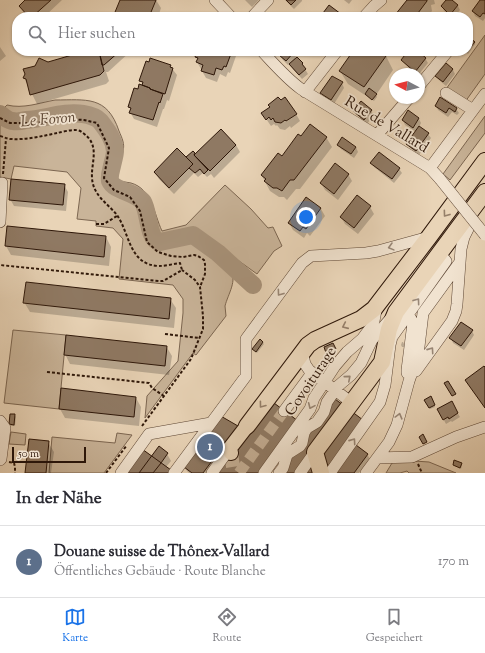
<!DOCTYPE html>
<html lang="de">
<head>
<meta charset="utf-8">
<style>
	body { margin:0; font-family:"Sorts Mill Goudy",serif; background:#f7f7f7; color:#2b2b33 }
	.compass { position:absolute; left:389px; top:68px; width:36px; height:36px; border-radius:50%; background:#fff; box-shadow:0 1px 3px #0004; rotate:277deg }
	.scale { position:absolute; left:12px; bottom:10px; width:74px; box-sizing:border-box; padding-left:4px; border:2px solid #2e1709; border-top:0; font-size:11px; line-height:14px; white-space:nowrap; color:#2e1709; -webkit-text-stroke:3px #f1e3d0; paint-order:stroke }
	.you { position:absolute; left:306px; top:217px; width:14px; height:14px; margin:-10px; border:3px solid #fff; border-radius:50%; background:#1a73e8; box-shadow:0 0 0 6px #1a73e833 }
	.badge { display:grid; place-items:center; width:26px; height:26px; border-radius:50%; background:#1a73e8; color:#fff; font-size:13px; font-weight:700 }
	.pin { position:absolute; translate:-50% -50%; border:2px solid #fff; box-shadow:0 1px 4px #0006 }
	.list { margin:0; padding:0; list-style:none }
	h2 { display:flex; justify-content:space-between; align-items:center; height:52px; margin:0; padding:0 16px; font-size:17px }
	h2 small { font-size:13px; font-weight:400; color:#7c7c81 }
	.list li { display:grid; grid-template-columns:26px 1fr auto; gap:12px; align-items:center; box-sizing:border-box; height:72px; padding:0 16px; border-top:1px solid #e1e1e2 }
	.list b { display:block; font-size:15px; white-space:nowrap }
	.list p { margin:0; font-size:13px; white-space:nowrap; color:#7c7c81 }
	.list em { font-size:13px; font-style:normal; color:#7c7c81 }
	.icon { flex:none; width:22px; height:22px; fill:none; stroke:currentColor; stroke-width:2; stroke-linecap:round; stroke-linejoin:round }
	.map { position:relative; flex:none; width:485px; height:473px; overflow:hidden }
	.search { position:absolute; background:#fff; box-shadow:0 1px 3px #0004; left:12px; right:12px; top:12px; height:44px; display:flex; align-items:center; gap:10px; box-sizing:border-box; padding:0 14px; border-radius:16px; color:#7c7c81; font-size:15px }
	.sheet { height:124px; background:#fff }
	nav { display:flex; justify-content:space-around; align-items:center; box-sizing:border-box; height:56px; border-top:1px solid #e1e1e2; background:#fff; font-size:11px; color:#7c7c81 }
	nav a { display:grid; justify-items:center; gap:2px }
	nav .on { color:#1a73e8 }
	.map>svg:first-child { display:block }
	.green { fill:#c9b499; stroke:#7c6651 }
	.shadow { fill:#0003 }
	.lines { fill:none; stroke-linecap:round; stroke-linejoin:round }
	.river { stroke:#a9947c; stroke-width:18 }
	.building { fill:#8f7963; stroke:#2e1709 }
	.minor-tunnel { stroke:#c4ae94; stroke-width:11; stroke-dasharray:11 5.5; stroke-linecap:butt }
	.major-tunnel { stroke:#c4ae94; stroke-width:14; stroke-dasharray:14 7; stroke-linecap:butt }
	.minor-casing { stroke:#5d4634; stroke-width:12 }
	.major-casing { stroke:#2e1709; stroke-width:16 }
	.highway-casing { stroke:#2e1709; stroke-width:18 }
	.path { stroke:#2e1709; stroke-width:2; stroke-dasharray:3 2; stroke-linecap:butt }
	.minor { stroke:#f1e3d0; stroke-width:11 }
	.major { stroke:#e9d4b7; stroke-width:14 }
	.highway { stroke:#e9d4b7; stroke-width:16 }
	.minor-bridge-casing { stroke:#5d4634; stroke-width:12; stroke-linecap:butt }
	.minor-bridge { stroke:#f1e3d0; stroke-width:11 }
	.oneway { stroke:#957f69 }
	.oneway2 { stroke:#998776 }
	.labels { text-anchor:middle; stroke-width:3.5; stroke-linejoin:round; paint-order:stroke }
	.street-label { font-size:15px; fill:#2e1709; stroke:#f1e3d0 }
	.water-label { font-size:16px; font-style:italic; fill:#5f4937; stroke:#f1e3d0 }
</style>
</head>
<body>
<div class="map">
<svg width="485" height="473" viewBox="0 0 485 473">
	<rect width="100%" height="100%" fill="#e9d4b7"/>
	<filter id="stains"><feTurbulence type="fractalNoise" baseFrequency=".005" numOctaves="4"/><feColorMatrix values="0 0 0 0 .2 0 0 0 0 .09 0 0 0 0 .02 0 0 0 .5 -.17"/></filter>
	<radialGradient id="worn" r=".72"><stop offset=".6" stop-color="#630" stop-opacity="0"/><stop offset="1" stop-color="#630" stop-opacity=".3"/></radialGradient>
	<!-- green -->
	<path class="green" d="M485 35V74L465 102 446 89Z
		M55 100C86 100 107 95 119 131 122 138 125 144 123 151 121 160 113 173 119 181 123 182 127 182 131 183 152 189 154 214 162 231L186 225 225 185 251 209 268 228 273 227 282 246 274 251 257 274 199 232 196 231 161 238 157 237 143 196 137 190 128 186 120 184 114 181 113 179V170L117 161 118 153V146L115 137 112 131 102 119 94 113 89 112 75 110 61 109 17 117H14L2 110 7 105C23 109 39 103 55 100Z
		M485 116V133L450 180 443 174Z
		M79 117C91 120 96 123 103 133 106 136 109 139 110 143 114 157 103 172 108 185 112 195 132 196 139 203 144 208 144 214 145 220 149 258 166 246 193 239L230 269C238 280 228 294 225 306 225 309 226 313 226 316L196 355 193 353 145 418 147 396 178 361 183 313V299L173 285 119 279 123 239 113 228 96 226V221L77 219 81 188 67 172 14 166 11 179 0 177V120L9 126 50 119Z
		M13 330 66 335 59 409 4 403Z
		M11 432 26 434 25 445 9 444Z
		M117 433 132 435 104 473H49L52 437 115 443Z
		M414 461 429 462 456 473H409L407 471 400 473H386L392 463 394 462Z"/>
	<!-- shadow -->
	<path class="shadow" d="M25 0H62L44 17H28L24 13 20 6Z
		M121 0H156L161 8 158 17H114Z
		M245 0H259L252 7Z
		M285 0H302V1L294 9Z
		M344 0H352L349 4Z
		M408 0H434L435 4 431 5 432 11 427 17H389L396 16Z
		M447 0H451L458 6 460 10 454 17H452L444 11 442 6Z
		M481 0H485V18L483 21 475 16 473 11Z
		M468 40 474 42 475 44 468 54 465 51H468Z
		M0 47 6 56 0 61Z
		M76 51H131L108 72H106L109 81 106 84 37 104 24 78 48 63 73 56Z
		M198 51H233L236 56 230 73 228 72 226 77 220 74 217 82 206 78 202 71 203 70 201 69 197 62 198 60 196 57Z
		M284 51H296L298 55 295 57 302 64 308 74 302 79 293 69 290 63 288 65 283 60 280 55Z
		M355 51H377L386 56 393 70 376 95 377 97 374 101 348 84 340 71Z
		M409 51H416L425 58 428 63 419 74H416L405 64 402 60Z
		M446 64 453 70 455 74 446 86 439 80 436 76Z
		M170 66 177 75 169 101 167 100 164 109H163L157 127 134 119 130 112 131 110 129 107 139 90 144 87 141 81Z
		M342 83 344 88 334 104 324 98 322 93Z
		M280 102 296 114 300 121 291 128 290 126 285 130 280 129 277 125 276 126 274 124 271 126 262 113Z
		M436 106 456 109 459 113 457 115 452 112 448 117 438 110Z
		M354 111H371L374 115 367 124 357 115Z
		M409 112 419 119 421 123 419 127 428 134 431 138 419 155 410 148 407 144 416 132 405 125 403 120Z
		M326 137 332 147 300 189H296L287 200 284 197H279L270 191 262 176 302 138Z
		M236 145 240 152 214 178 211 174 207 177 203 173 198 177 194 173 174 194 159 179 155 172 189 161 193 153 195 155Z
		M338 145 356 147 358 152 354 158 341 149Z
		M371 163 399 169 402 173 394 183 374 167Z
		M348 174 352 181 338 200 325 190 321 183Z
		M64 185 68 192 66 211 14 206 10 199Z
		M306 198 321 209 325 216 310 236 307 233 304 238 293 230 289 223Z
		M370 207 374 214 358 234 345 224 341 217Z
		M106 237 111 247 109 266 11 255 6 246Z
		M170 299 176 308 174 328 30 312 24 302Z
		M472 331 474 335 464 350 453 343 451 338Z
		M262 342 264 344 257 353 253 349Z
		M402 342H403L404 344V347H402L401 345Z
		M333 344 336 351 328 354 325 348Z
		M166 346 172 356 169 375 70 364 65 354Z
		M431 397 435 407 430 409 425 400Z
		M136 398 141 407 139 426 65 418 60 409Z
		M451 402 460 417 452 422 451 421 446 424 438 409Z
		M15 415 16 417 15 426H11L10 424Z
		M237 427 239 432 208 473H189L187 471 185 467Z
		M48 442 54 452 51 473H26Z
		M167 454 171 461 166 467 152 457Z
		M367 454 370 459 359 473H336Z
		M461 463 462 465 461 469 455 466 454 464Z"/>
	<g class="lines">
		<!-- river -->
		<path class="river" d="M0 114C4 117 8 121 13 121 17 122 22 121 26 120 45 119 64 111 83 114 89 115 96 117 100 121 107 130 114 139 115 151 115 155 113 161 112 166 111 170 109 176 110 181 114 191 136 192 143 202 149 212 148 241 160 242L193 235 218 253 253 285"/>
	</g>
	<!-- building -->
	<path class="building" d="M25 0H51L32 17H29L19 6Z
		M120 0H156L149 17H113Z
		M286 0H296L291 5Z
		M407 0H427V1L415 17H377L376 14 384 13 388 16 395 15Z
		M446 0H452L458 5 450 15 441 6Z
		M480 0H485V14L483 13 480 17 472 11Z
		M329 5 341 14 338 17H320Z
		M432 13 437 17H429Z
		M469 37 475 42 468 50V38Z
		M74 51H99L104 71 100 75 30 95 26 79 23 78 25 74 23 69 35 66 39 58 48 62 72 55Z
		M99 51H120L104 65H102Z
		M197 51H232L226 67 224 66 222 70 216 68 214 75 201 71 203 65 196 62 198 58 195 57Z
		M283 51H295L286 61 279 55Z
		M353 51H379L386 56 364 87 339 71Z
		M408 51H418L426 58 415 72 401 60Z
		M297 57 303 63 302 64 306 69 299 75 289 64Z
		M150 58 171 65 170 67 173 68 165 94 150 89V88L142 85 143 82 139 81 146 61 149 62Z
		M446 63 453 69 443 82 435 76Z
		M332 76 343 82 331 100 320 93Z
		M139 84 150 88V89L163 94 160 103 159 102 153 120 129 113 131 108 128 107 134 88 138 89Z
		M369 88 377 94 372 100 365 94Z
		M278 97 281 100 285 97 297 114 286 121 285 120 281 123 275 122 273 118 271 120 269 117 266 120 261 113 270 107 268 105Z
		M440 97 457 108 455 112 449 108 446 113 435 106Z
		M361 101 372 110 364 120 353 111Z
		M408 110 419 118 413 128 402 120Z
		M310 124 327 137 294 180H290L282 191 277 188H273L264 181 266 179 261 175 278 153 282 156 298 134 301 136Z
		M419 126 429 133 416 151 406 144Z
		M221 129 236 145 210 171 194 155Z
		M342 137 356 147 351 154 337 145Z
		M177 148 193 164 169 188 154 172Z
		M193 151 195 153 194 155 208 170 204 174 200 169 195 173 189 168 193 164 186 157Z
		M379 152 400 168 392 179 370 163Z
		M335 163 349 174 334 194 320 183Z
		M11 179 65 184 63 205 9 200Z
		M357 195 371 206 354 228 340 217Z
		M306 197 321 208 306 229 303 227 300 231 288 223Z
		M7 226 106 236 104 257 5 246Z
		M26 282 171 298 169 319 23 303Z
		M461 322 473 330 461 346 449 338Z
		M66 335 167 346 165 366 64 355Z
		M260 339 263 342 256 352 252 349Z
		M333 343 336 349 326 353 324 347Z
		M484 366 485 367V408L465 380Z
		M448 381 456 394 452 396 444 383Z
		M61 388 136 397 134 417 59 409Z
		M431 396 435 405 429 408 424 400Z
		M335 399 363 420 323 473H280Z
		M270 400 298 421 259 473H217Z
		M452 401 458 413 449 419 448 417 443 420 437 409Z
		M10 414H15L14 425 9 424Z
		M219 415 238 426 203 473H192L184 467Z
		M423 434 427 442 423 444 419 437Z
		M29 439 49 441 46 473H25Z
		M356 445 368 454 354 473H335Z
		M159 446 168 453 161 463 153 473H139Z
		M142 449 171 470 169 473H125Z
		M454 460 462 463 460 468 453 465Z"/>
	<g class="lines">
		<!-- minor-tunnel -->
		<path class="minor-tunnel" d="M239 473 284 411"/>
		<!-- major-tunnel -->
		<path class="major-tunnel" d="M231 453 234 473"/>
		<defs>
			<path id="minor" d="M215 0 231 17
				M252 17 268 0
				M364 17 374 6 381 0
				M262 51C274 64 286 78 301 89L417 160 430 168 440 179
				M419 86 448 51
				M305 92 337 51
				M446 93 473 110
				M377 135 409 98
				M430 168 485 94
				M0 222 2 183
				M407 316 411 319 413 323 407 370V373
				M302 351 305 364 309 370 352 403
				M416 371 452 321 456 311 457 304 461 249 464 237 469 227 472 211
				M284 411 312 373
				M0 421 5 428 1 459 0 460
				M377 458 412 457 456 437 485 427
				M121 473 149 434 211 423
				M174 473 246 376V339L302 263 311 256 366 253 378 251 429 237
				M212 473 230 448
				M264 473 310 409 314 398 335 366 347 352 362 339 371 327 374 321 377 305
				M279 473 283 468 287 455 289 453 300 446 302 443 304 433 307 428 317 422 324 412 327 402 338 386 351 375 361 363 372 340 391 318
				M300 473 315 452
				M330 473 380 402 385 385 390 345 392 337 446 261 440 254
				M366 473 389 442 397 425 409 381 418 355 423 313 460 262"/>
			<path id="major" d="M231 453 230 448 247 426"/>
			<path id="highway" d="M247 426 308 345 315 340 361 319 374 309 429 237 485 161
				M321 473 315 452 382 362 389 329 396 312 485 192"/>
		</defs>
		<!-- minor casing -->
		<use href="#minor" class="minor-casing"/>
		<!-- major casing -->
		<use href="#major" class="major-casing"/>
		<!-- highway casing -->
		<use href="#highway" class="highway-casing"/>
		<!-- path -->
		<path class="path" d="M0 118 10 123H35L67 119 84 120 97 123 109 148 104 178 114 190 130 197 140 211 147 242 158 252 171 256 183 257 194 255 198 256 204 260 205 264V274L200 287
			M0 136C4 137 7 139 11 139 26 140 43 136 57 133 62 132 69 130 75 130 78 130 81 131 83 133 103 147 88 166 93 184 96 197 109 205 117 215 130 234 129 265 159 266 165 266 173 264 180 263L182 270 163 281H159L0 265
			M3 174 6 139
			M96 224H104L117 216
			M165 334 199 338
			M47 372 149 383 152 388 164 396
			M142 426 191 359 203 329V316L200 287 195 280 182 270
			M9 462 14 463 15 467V473
			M418 464 422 473
			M106 473 127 445"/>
		<!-- minor -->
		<use href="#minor" class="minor"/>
		<!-- major -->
		<use href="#major" class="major"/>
		<!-- highway -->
		<use href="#highway" class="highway"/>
		<defs>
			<path id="minor-bridge" d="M440 179 485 235"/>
		</defs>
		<!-- minor-bridge casing -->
		<use href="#minor-bridge" class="minor-bridge-casing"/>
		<!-- minor-bridge -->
		<use href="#minor-bridge" class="minor-bridge"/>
	</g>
	<!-- one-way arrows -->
	<defs><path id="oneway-chevron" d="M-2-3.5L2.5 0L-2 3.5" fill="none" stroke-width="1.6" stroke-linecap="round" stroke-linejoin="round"/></defs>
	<g class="oneway">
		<use href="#oneway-chevron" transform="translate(446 214) rotate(126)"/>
		<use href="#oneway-chevron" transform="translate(345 326) rotate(156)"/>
		<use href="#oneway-chevron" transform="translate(262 405) rotate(127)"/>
	</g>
	<g class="oneway2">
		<use href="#oneway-chevron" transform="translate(391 247) rotate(165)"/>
		<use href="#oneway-chevron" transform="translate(280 293) rotate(126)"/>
		<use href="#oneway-chevron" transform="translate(417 301) rotate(-54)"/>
		<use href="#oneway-chevron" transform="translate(431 350) rotate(-55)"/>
		<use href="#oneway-chevron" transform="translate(348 378) rotate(-41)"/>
		<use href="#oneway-chevron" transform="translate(311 406) rotate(114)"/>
		<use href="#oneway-chevron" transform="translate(399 416) rotate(-75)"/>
		<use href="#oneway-chevron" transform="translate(353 441) rotate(-55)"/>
	</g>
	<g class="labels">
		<!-- street labels -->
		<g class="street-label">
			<text transform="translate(387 124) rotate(31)" y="5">Rue de Vallard</text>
			<text transform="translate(310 381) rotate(-56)" y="5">Covoiturage</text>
		</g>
		<!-- water labels -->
		<g class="water-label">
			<text transform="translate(48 118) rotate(-5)" y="6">Le Foron</text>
		</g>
	</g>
	<rect width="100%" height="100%" filter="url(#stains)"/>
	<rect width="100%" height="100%" fill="url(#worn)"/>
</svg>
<svg class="compass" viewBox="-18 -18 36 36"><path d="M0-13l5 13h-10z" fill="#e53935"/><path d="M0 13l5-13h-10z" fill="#7c7c81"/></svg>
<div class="scale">50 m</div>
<div class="you"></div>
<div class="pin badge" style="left:210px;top:447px;background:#5c6f8a">1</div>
<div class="search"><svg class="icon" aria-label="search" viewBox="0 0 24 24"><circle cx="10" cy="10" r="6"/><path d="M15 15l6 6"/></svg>Hier suchen</div>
</div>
<section class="sheet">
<h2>In der Nähe<small></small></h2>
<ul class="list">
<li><span class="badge" style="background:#5c6f8a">1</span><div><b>Douane suisse de Thônex-Vallard</b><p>Öffentliches Gebäude · Route Blanche</p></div><em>170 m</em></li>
</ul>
</section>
<nav>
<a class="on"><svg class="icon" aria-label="map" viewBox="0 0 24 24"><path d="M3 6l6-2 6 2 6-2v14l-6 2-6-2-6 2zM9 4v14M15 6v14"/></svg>Karte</a>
<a><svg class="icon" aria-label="directions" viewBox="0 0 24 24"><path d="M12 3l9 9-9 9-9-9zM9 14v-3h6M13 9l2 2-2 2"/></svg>Route</a>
<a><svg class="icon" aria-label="saved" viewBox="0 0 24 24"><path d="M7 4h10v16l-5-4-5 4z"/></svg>Gespeichert</a>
</nav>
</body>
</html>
